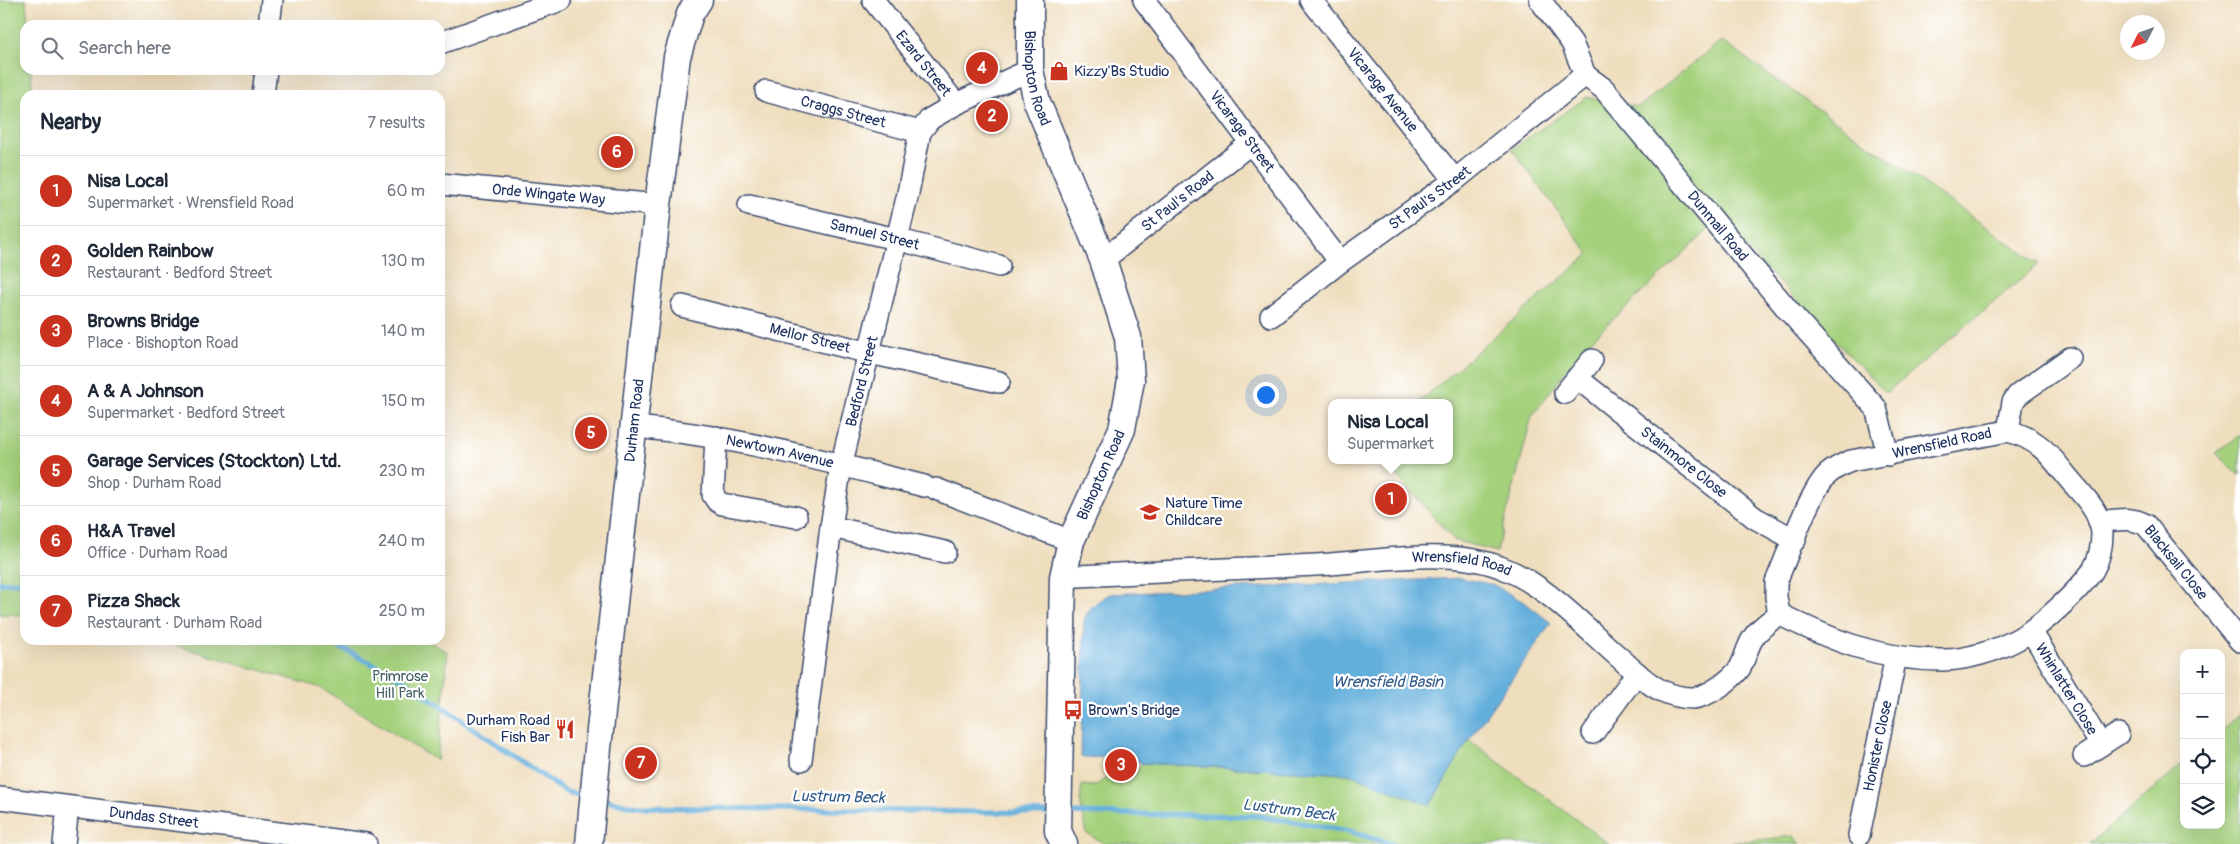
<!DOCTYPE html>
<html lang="en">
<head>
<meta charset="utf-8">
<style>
	body { margin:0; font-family:Pangolin,sans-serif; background:#f6f6f7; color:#1f2937 }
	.controls { position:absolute; right:15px; bottom:15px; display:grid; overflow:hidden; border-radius:10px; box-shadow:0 5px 20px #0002 }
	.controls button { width:45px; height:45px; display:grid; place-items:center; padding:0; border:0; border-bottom:1px solid #e0e1e3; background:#fff; color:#1f2937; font:25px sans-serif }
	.compass { position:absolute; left:2120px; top:15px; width:45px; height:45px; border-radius:50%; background:#fff; box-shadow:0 5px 20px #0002; rotate:228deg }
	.you { position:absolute; left:1265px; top:394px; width:18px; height:18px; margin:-12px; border:4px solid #fff; border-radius:50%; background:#1a73e8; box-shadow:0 0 0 8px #1a73e833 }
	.badge { display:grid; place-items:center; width:32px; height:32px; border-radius:50%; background:#c8321e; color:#fff; font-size:16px; font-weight:700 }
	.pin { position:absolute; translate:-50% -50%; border:2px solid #fff; box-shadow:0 1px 5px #0006 }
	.popup { position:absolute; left:1328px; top:399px; width:125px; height:65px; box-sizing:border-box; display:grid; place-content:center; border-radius:10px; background:#fff; filter:drop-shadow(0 1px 4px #0005); font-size:16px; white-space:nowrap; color:#747a83 }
	.popup b { font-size:19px; color:#1f2937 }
	.popup::after { content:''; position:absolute; left:50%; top:100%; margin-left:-10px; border:10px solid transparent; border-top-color:#fff }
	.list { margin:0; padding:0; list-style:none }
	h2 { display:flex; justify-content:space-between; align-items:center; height:65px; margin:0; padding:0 20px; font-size:21px }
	h2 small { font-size:16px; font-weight:400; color:#747a83 }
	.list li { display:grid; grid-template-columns:32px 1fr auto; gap:15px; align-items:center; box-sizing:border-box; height:70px; padding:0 20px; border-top:1px solid #e0e1e3 }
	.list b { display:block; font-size:19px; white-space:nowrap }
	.list p { margin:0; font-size:16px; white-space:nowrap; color:#747a83 }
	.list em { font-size:16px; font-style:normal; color:#747a83 }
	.icon { flex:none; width:28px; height:28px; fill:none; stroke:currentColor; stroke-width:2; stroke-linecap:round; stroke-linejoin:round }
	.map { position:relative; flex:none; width:2240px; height:844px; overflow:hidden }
	.search { position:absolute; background:#fff; box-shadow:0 5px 20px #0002; left:20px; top:20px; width:425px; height:55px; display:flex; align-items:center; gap:12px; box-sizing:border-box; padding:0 18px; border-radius:15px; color:#747a83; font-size:19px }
	.panel { position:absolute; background:#fff; box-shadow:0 5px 20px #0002; left:20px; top:90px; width:425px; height:555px; border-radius:15px }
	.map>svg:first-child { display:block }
	.green { fill:#a5d17d; stroke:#60806e }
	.water { fill:#63afdc; stroke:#3f6f9d }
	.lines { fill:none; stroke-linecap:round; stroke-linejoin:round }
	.stream { stroke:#63afdc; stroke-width:5.5 }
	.minor-casing { stroke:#3b496c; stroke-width:24 }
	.tertiary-casing { stroke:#3b496c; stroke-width:29 }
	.minor { stroke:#fff; stroke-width:21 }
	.tertiary { stroke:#fff; stroke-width:26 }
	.labels { text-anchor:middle; stroke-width:4.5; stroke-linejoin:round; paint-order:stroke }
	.street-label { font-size:15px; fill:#1b2f5e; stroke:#fff }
	.poi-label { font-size:15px; fill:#1b2f5e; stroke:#fff; text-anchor:start }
	.park-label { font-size:15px; fill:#446067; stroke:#fff }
	.water-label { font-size:16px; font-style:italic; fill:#345c8a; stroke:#fff }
</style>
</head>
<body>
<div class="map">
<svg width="2240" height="844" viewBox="0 0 2240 844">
	<rect width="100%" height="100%" fill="#fff"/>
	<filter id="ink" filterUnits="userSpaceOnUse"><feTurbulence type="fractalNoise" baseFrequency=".02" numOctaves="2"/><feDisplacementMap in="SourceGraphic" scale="10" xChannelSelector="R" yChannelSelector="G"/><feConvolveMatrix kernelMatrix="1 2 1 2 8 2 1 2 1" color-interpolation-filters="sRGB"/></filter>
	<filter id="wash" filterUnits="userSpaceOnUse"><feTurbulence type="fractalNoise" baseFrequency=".0096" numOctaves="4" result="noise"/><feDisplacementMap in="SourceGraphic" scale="20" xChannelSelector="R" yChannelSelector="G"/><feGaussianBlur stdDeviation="1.12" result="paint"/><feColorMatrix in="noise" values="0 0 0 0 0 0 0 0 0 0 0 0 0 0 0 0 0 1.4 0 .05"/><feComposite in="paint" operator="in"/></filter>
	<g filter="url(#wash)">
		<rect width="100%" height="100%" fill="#efdebd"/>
		<!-- green -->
		<path class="green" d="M0 0H26L28 25H25V70H31L33 95H25V615L0 614Z
			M1721 41 2039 264 1886 393 1719 220 1584 347 1532 416 1497 552 1454 540 1383 460H1450V403H1418L1589 254 1512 149 1587 97 1639 107Z
			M2240 435V475L2216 453Z
			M157 640H425L448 652 437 761 321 688Z
			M2240 714V844H2090L2184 763V825H2221V730Z
			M1469 740 1609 844H1105L1087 834 1080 800 1082 785 1095 786 1107 777 1135 775 1142 763 1350 774 1430 805Z
			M1794 836 1801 844H1718Z"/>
		<!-- water -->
		<path class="water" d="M1461 578 1494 585 1527 604 1551 623 1469 740 1430 805 1350 774 1142 763 1130 758 1081 757 1084 620C1090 606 1097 601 1110 594Z"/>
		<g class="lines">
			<!-- stream -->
			<path class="stream" d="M0 583 25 582
				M326 640 402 679 566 792 587 796
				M601 799 637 807 1053 813
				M1065 813 1258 816 1349 831 1392 844"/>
		</g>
	</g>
	<g filter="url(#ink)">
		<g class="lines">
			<defs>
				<g id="minor">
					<path id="s1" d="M873 0 956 104"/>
					<path id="s2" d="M1144 0 1340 262"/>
					<path id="s3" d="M1311 0 1455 180"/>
					<path id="s4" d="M1540 0 1572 43 1585 75 1604 89 1788 310 1876 408 1888 455"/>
					<path d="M269 25 272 0"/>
					<path d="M440 43 561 0"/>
					<path id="s5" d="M766 91 920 132"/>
					<path d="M263 95 266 70"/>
					<path id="s6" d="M440 184 658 205"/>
					<path id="s7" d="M749 205 896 239 999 266"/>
					<path id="s8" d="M1103 260 1251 143"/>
					<path id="s9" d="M682 306 870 353 999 382"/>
					<path id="s10" d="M1271 316 1340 262 1455 180 1585 75"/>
					<path id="s11" d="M1577 378 1755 518 1795 540"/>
					<path d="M1565 393 1592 360"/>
					<path id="s12" d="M633 427C732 435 828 462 924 486"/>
					<path d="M2008 431C2039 439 2050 455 2069 479 2083 495 2100 511 2102 533 2102 545 2099 560 2093 570 2079 591 2040 627 2018 639 1996 651 1967 660 1942 660 1881 660 1833 641 1779 614L1776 597V582C1787 557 1810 490 1828 474 1835 468 1843 464 1851 461Z"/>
					<path d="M2008 431 2013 402 2018 395 2070 358"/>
					<path d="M716 437 713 495 717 501 722 504 796 517"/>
					<path d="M936 489 1071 541"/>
					<path id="s13" d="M2099 522C2116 520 2131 516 2146 525L2240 641"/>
					<path d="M831 527 945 552"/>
					<path id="s14" d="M1063 577C1148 572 1232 569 1316 565 1372 562 1448 547 1500 567 1545 583 1585 628 1621 659 1633 670 1647 684 1662 691 1671 695 1683 698 1693 698 1708 697 1731 680 1740 668 1745 659 1747 647 1753 638 1759 628 1770 621 1779 614"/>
					<path id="s15" d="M2031 631 2101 745"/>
					<path d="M1593 733 1637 673"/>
					<path d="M2084 756 2118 734"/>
					<path id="s16" d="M801 760 831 527 841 466 907 198 920 132 930 119 956 104 1030 70"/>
					<path id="s17" d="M0 798 366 844"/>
					<path id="s18" d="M1859 835 1896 656"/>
					<path d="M64 844 68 807"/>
				</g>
				<g id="tertiary">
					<path id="s19" d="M1030 0V70L1037 102 1103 260 1128 337 1131 380 1122 429 1071 541 1063 577 1058 831 1064 844"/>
					<path id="s20" d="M589 844 598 748 658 205 677 57 690 14 699 0"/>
				</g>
			</defs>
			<!-- minor casing -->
			<use href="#minor" class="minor-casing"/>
			<!-- tertiary casing -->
			<use href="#tertiary" class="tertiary-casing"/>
			<!-- minor -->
			<use href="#minor" class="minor"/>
			<!-- tertiary -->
			<use href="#tertiary" class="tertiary"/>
		</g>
	</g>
	<!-- icons -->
	<defs>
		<symbol id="shop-bare" viewBox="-9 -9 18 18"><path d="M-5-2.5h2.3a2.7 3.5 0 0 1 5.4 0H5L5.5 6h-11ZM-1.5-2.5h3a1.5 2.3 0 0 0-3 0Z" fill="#c8321e" stroke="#fff" stroke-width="2.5" paint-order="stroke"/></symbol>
		<symbol id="school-bare" viewBox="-9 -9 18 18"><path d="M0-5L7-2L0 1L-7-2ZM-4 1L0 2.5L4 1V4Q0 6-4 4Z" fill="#c8321e" stroke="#fff" stroke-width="2.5" paint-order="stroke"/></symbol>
		<symbol id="bus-bare" viewBox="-9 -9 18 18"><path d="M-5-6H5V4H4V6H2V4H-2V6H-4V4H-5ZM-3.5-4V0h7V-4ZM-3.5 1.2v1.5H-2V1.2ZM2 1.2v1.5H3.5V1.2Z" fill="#c8321e" stroke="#fff" stroke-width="2.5" paint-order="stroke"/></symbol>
		<symbol id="restaurant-bare" viewBox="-9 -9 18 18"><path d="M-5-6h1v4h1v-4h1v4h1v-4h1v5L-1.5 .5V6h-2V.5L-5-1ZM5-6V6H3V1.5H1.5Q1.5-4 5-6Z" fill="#c8321e" stroke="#fff" stroke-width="2.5" paint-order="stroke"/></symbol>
	</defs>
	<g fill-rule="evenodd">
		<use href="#shop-bare" x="1045" y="57" width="28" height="28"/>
		<use href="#school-bare" x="1136" y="498" width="28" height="28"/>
		<use href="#bus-bare" x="1059" y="696" width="28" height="28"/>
		<use href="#restaurant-bare" x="551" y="715" width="28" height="28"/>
	</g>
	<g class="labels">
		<!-- street labels -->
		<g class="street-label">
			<text dy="5" stroke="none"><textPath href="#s1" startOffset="81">Ezard Street</textPath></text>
			<text dy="5" stroke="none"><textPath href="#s19" startOffset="79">Bishopton Road</textPath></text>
			<text dy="5" stroke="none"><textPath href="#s3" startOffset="115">Vicarage Avenue</textPath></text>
			<text dy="5" stroke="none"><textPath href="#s5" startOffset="80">Craggs Street</textPath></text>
			<text dy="5" stroke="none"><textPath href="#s2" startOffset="164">Vicarage Street</textPath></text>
			<text dy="5" stroke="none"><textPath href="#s6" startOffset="109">Orde Wingate Way</textPath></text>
			<text dy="5" stroke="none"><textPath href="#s10" startOffset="198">St Paul's Street</textPath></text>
			<text dy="5" stroke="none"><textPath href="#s8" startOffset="95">St Paul's Road</textPath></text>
			<text dy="5" stroke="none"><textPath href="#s4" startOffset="290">Dunmail Road</textPath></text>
			<text dy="5" stroke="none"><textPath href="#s7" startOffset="129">Samuel Street</textPath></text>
			<text dy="5" stroke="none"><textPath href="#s9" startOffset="132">Mellor Street</textPath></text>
			<text dy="5" stroke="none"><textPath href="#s16" startOffset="384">Bedford Street</textPath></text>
			<text dy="5" stroke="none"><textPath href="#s20" startOffset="426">Durham Road</textPath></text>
			<text transform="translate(1942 443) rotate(-12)" y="5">Wrensfield Road</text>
			<text dy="5" stroke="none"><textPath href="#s12" startOffset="149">Newtown Avenue</textPath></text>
			<text dy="5" stroke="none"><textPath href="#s11" startOffset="136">Stainmore Close</textPath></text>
			<text transform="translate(1101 475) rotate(-66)" y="5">Bishopton Road</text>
			<text dy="5" stroke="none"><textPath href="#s13" startOffset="96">Blacksail Close</textPath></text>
			<text dy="5" stroke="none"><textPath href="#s14" startOffset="400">Wrensfield Road</textPath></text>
			<text dy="5" stroke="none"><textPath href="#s15" startOffset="68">Whinlatter Close</textPath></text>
			<text dy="5" stroke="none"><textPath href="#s18" startOffset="91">Honister Close</textPath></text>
			<text dy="5" stroke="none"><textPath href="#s17" startOffset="155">Dundas Street</textPath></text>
		</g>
		<!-- poi labels -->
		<g class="poi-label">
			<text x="1074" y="76">Kizzy'Bs Studio</text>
			<text x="1165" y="508">Nature Time<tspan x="1165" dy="17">Childcare</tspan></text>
			<text x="1088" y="715">Brown's Bridge</text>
			<text x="550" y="725" text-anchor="end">Durham Road<tspan x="550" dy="17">Fish Bar</tspan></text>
		</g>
		<!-- park labels -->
		<g class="park-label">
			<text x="400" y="681">Primrose<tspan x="400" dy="17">Hill Park</tspan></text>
		</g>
		<!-- water labels -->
		<g class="water-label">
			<text x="1388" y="687">Wrensfield Basin</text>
			<text transform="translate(838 796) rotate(1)" y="6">Lustrum Beck</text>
			<text transform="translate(1289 809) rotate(7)" y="6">Lustrum Beck</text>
		</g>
	</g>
</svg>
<div class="controls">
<button>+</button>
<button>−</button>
<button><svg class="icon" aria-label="locate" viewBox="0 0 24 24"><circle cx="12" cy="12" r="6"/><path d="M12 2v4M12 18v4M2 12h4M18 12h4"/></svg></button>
<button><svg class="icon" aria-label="layers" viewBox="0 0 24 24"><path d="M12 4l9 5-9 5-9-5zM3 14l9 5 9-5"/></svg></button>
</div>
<svg class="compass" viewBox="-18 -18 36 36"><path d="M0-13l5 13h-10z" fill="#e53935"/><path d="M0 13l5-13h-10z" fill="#747a83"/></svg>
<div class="you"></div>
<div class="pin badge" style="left:1391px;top:499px">1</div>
<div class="popup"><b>Nisa Local</b>Supermarket</div>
<div class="pin badge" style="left:992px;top:116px">2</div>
<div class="pin badge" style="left:1121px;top:765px">3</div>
<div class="pin badge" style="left:982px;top:68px">4</div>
<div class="pin badge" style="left:591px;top:433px">5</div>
<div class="pin badge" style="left:617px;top:152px">6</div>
<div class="pin badge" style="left:641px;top:763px">7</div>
<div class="search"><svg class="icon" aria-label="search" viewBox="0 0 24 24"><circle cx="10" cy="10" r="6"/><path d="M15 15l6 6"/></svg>Search here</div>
<section class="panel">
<h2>Nearby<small>7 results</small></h2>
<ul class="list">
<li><span class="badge">1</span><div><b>Nisa Local</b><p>Supermarket · Wrensfield Road</p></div><em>60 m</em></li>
<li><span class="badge">2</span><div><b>Golden Rainbow</b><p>Restaurant · Bedford Street</p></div><em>130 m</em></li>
<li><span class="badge">3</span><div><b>Browns Bridge</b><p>Place · Bishopton Road</p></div><em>140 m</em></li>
<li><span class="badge">4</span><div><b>A &amp; A Johnson</b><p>Supermarket · Bedford Street</p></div><em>150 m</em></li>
<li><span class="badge">5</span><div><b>Garage Services (Stockton) Ltd.</b><p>Shop · Durham Road</p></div><em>230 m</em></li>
<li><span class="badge">6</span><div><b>H&amp;A Travel</b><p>Office · Durham Road</p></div><em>240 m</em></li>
<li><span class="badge">7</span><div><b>Pizza Shack</b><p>Restaurant · Durham Road</p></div><em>250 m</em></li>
</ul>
</section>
</div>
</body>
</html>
